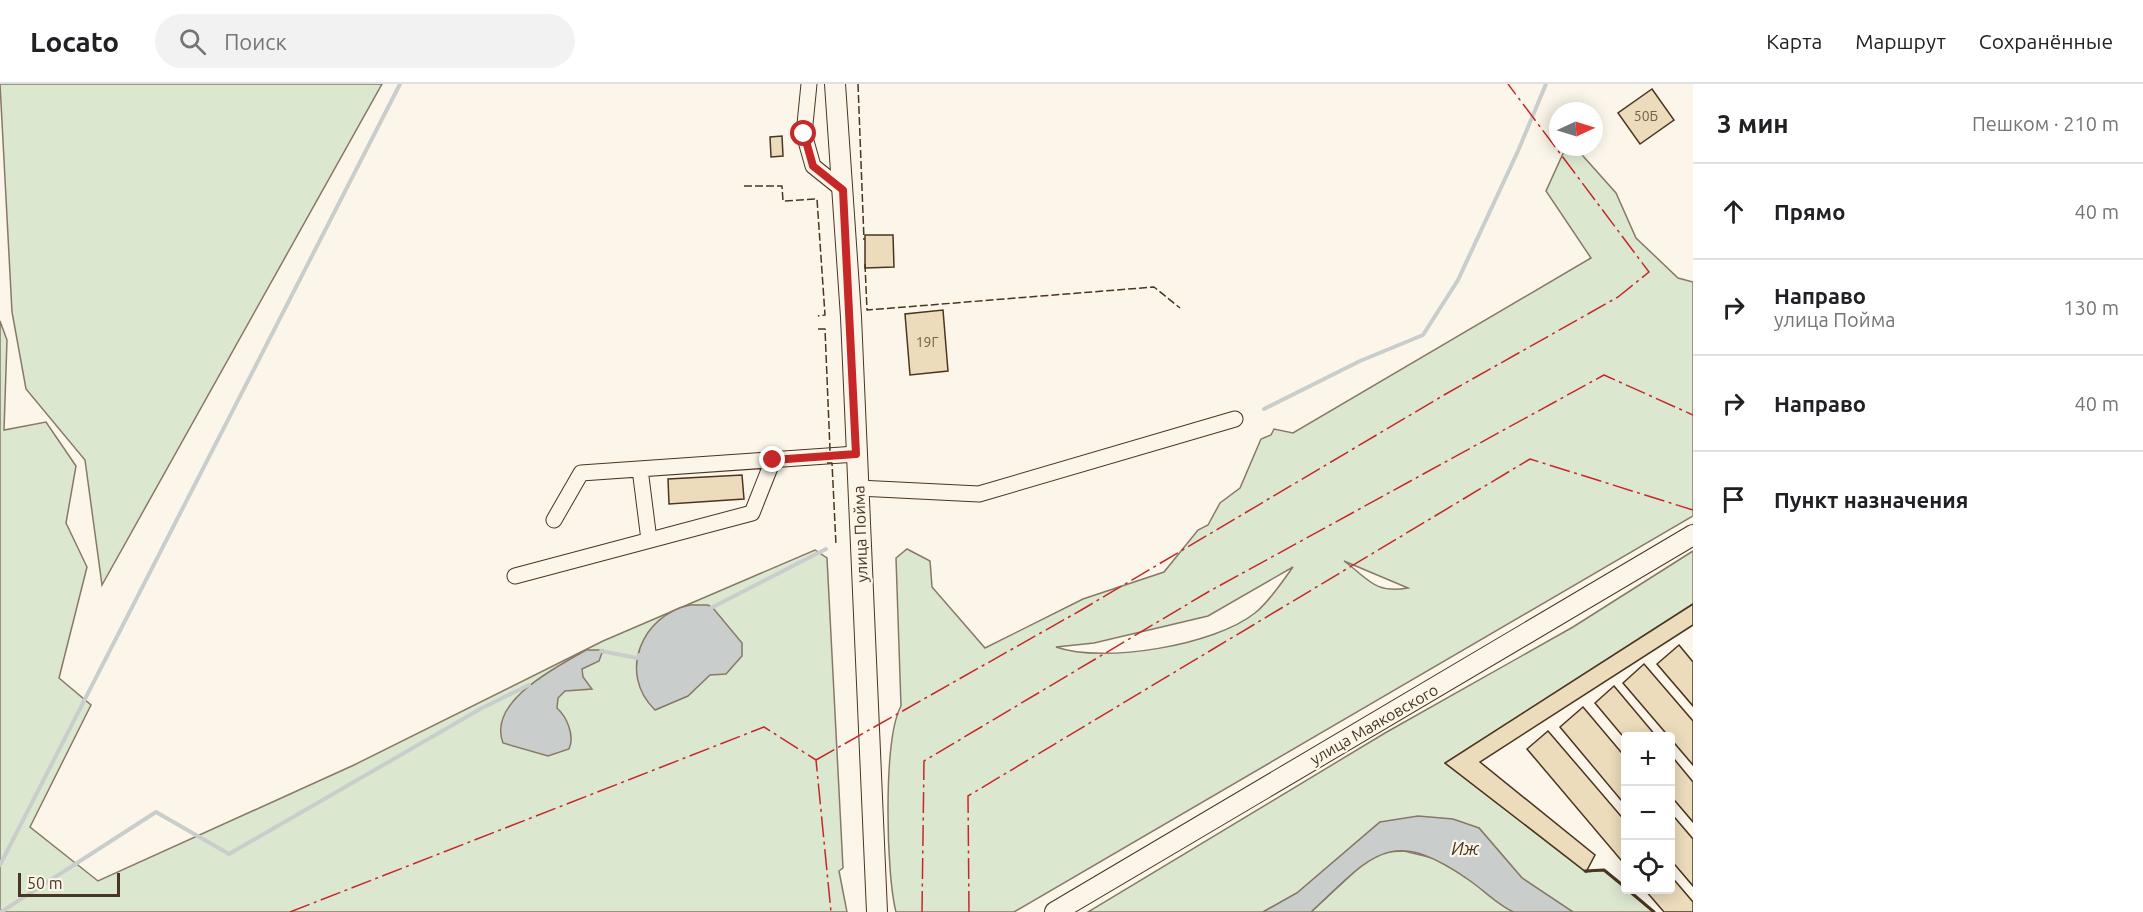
<!DOCTYPE html>
<html lang="ru">
<head>
<meta charset="utf-8">
<style>
	body { margin:0; font-family:Ubuntu,sans-serif; background:#f2f2f2; color:#202124 }
	.controls { position:absolute; right:18px; bottom:18px; display:grid; overflow:hidden; border-radius:6px; box-shadow:0 3px 15px #0003 }
	.controls button { width:54px; height:54px; display:grid; place-items:center; padding:0; border:0; border-bottom:2px solid #e0e0e0; background:#fff; color:#202124; font:30px sans-serif }
	.compass { position:absolute; left:1549px; top:18px; width:54px; height:54px; border-radius:50%; background:#fff; box-shadow:0 3px 15px #0003; rotate:86deg }
	.scale { position:absolute; left:18px; bottom:15px; width:102px; box-sizing:border-box; padding-left:6px; border:3px solid #4a3520; border-top:0; font-size:16px; line-height:21px; white-space:nowrap; color:#4a3520; -webkit-text-stroke:4px #fbf6e9; paint-order:stroke }
	.stop { position:absolute; width:18px; height:18px; margin:-14px; border:4px solid #c62828; border-radius:50%; background:#fff }
	.stop.end { background:#c62828; border-color:#fff; box-shadow:0 2px 6px #0008 }
	.list { margin:0; padding:0; list-style:none }
	h2 { display:flex; justify-content:space-between; align-items:center; height:78px; margin:0; padding:0 24px; font-size:26px }
	h2 small { font-size:20px; font-weight:400; color:#757577 }
	.list li { display:grid; grid-template-columns:39px 1fr auto; gap:18px; align-items:center; box-sizing:border-box; height:96px; padding:0 24px; border-top:2px solid #e0e0e0 }
	.list b { display:block; font-size:22px; white-space:nowrap }
	.list p { margin:0; font-size:20px; white-space:nowrap; color:#757577 }
	.list em { font-size:20px; font-style:normal; color:#757577 }
	.icon { flex:none; width:33px; height:33px; fill:none; stroke:currentColor; stroke-width:2; stroke-linecap:round; stroke-linejoin:round }
	.map { position:relative; flex:none; width:1693px; height:828px; overflow:hidden }
	header { display:flex; align-items:center; gap:36px; box-sizing:border-box; height:84px; padding:0 30px; background:#fff; border-bottom:2px solid #e0e0e0 }
	header strong { font-size:28px }
	nav { display:flex; gap:33px; margin-inline-start:auto; font-size:21px }
	.search { width:420px; height:54px; background:#f2f2f2; display:flex; align-items:center; gap:15px; box-sizing:border-box; padding:0 21px; border-radius:33px; color:#757577; font-size:22px }
	main { display:flex }
	aside { flex:1; background:#fff }
	.map>svg:first-child { display:block }
	.green { fill:#dce7d0; stroke:#887966; stroke-width:1.5; fill-rule:evenodd }
	.water { fill:#c9cecd; stroke:#887966; stroke-width:1.5 }
	.lines { fill:none; stroke-linecap:round; stroke-linejoin:round }
	.stream { stroke:#c9cecd; stroke-width:4 }
	.building { fill:#ecdcbc; stroke:#4a3520; stroke-width:1.5 }
	.minor-casing { stroke:#4a3520; stroke-width:17 }
	.major-casing { stroke:#4a3520; stroke-width:22 }
	.minor { stroke:#fbf6e9; stroke-width:15 }
	.major { stroke:#fbf6e9; stroke-width:20 }
	.fence { stroke:#4a3520; stroke-width:1.5; stroke-dasharray:8 3; stroke-linecap:butt }
	.wall { stroke:#4a3520; stroke-width:3 }
	.power { stroke:#c62828; stroke-width:1.5; stroke-dasharray:21 4.5 3 4.5; stroke-linecap:butt }
	.route { stroke:#c62828; stroke-width:8 }
	.labels { text-anchor:middle; stroke-width:4.5; stroke-linejoin:round; paint-order:stroke }
	.number-label { font-size:14px; fill:#725f47 }
	.street-label { font-size:16px; fill:#4a3520; stroke:#fbf6e9 }
	.water-label { font-size:18px; font-style:italic; fill:#4a3520; stroke:#fbf6e9 }
</style>
</head>
<body>
<header>
<strong>Locato</strong>
<div class="search"><svg class="icon" aria-label="search" viewBox="0 0 24 24"><circle cx="10" cy="10" r="6"/><path d="M15 15l6 6"/></svg>Поиск</div>
<nav><a>Карта</a><a>Маршрут</a><a>Сохранённые</a></nav>
</header>
<main>
<div class="map">
<svg width="1693" height="828" viewBox="0 0 1693 828">
	<rect width="100%" height="100%" fill="#fbf6e9"/>
	<!-- green -->
	<path class="green" d="M0 0H382L102 501 85 376 26 305 12 228Z
		M1566 63H1575L1616 109 1636 154 1678 194 1693 198V432L1014 828H896C886 790 883 655 901 622L896 474 907 465 930 477 932 503 985 564 1083 515 1164 488 1198 446 1208 441 1220 419 1240 404 1261 355 1271 351 1274 345 1293 349 1591 174 1546 107ZM1344 477 1408 504C1374 510 1369 495 1344 477ZM1293 483C1282 498 1270 517 1255 529 1215 561 1104 580 1056 563L1094 559 1208 532Z
		M0 237 7 256 4 346 46 338 76 382 66 439 87 483 59 594 91 621 30 743 98 797 354 681 603 557 815 466 827 474 843 784 839 787 847 828H0Z
		M1693 467V520L1445 679 1586 788 1604 786 1654 828H1573L1522 794 1479 744 1380 738 1297 809 1263 828H1088L1385 649 1573 543Z
		M1404 767 1441 776 1514 828H1311L1365 778 1382 768Z"/>
	<!-- water -->
	<path class="water" d="M690 521H708L713 524 742 559V572L726 590 710 591 688 612 655 626C617 589 642 531 690 521Z
		M586 566H603L599 577 582 585 583 593 592 605 565 607 558 614 557 624C567 633 575 652 569 665L548 672 503 659C487 617 557 583 586 566Z
		M1418 732 1453 735 1479 744 1522 794 1573 828C1559 828 1527 828 1514 828 1501 824 1481 804 1469 796 1389 740 1372 772 1311 828H1263L1297 809 1380 738Z"/>
	<g class="lines">
		<!-- stream -->
		<path class="stream" d="M1264 325 1360 277 1423 251 1458 196 1518 67 1546 0
			M709 525 826 465
			M601 567 637 574 639 571
			M0 781 400 0
			M1 828 156 728 229 770 482 624 529 601"/>
	</g>
	<!-- building -->
	<path class="building" d="M1652 5 1674 36 1640 60 1618 29Z
		M782 52 783 72 771 73 770 53Z
		M865 151H893L894 183 865 184Z
		M943 226 948 287 910 291 905 230Z
		M742 391 744 415 669 420 668 395Z
		M1693 520V541L1480 678 1595 771 1586 788 1445 679Z
		M1679 561 1693 578V622L1657 580Z
		M1644 580 1693 637V681L1623 599Z
		M1614 602 1656 652H1626V656L1595 619Z
		M1583 623 1626 674V722L1560 643Z
		M1548 647 1626 738V782L1527 665Z
		M1670 670 1693 698V738L1670 711Z
		M1670 728 1693 755V802L1670 775Z
		M1670 791 1693 818V828H1664L1645 806H1670Z"/>
	<g class="lines">
		<defs>
			<path id="minor" d="M809 0 804 50 813 82 843 106
				M640 385 649 456
				M858 404 979 410 1235 335
				M554 436 581 389 856 370
				M515 492 752 429 773 376"/>
			<path id="major" d="M835 0 851 233 877 828
				M1055 828 1693 451"/>
		</defs>
		<!-- minor casing -->
		<use href="#minor" class="minor-casing"/>
		<!-- major casing -->
		<use href="#major" class="major-casing"/>
		<!-- minor -->
		<use href="#minor" class="minor"/>
		<!-- major -->
		<use href="#major" class="major"/>
		<!-- fence -->
		<path class="fence" d="M858 0 864 156
			M744 102H782L783 117 817 115 825 231 818 232
			M865 180 867 226 1154 203 1180 224
			M818 245H825L830 366 826 367
			M827 379H832L836 461"/>
		<!-- wall -->
		<path class="wall" d="M1585 787 1604 786 1626 804
			M1628 806 1654 828"/>
		<!-- power -->
		<path class="power" d="M816 676 1083 525 1444 311 1618 213 1649 188 1508 0
			M290 828 764 643 816 676 831 828
			M922 828 924 677 1208 508 1604 291 1693 331
			M969 828 968 712 1530 375 1693 426"/>
	</g>
	<g class="lines">
		<!-- route -->
		<path class="route" d="M773 376 856 370 843 106 813 82 804 50"/>
	</g>
	<g class="labels">
		<!-- number labels -->
		<g class="number-label">
			<text x="1646" y="37">50Б</text>
			<text x="927" y="263">19Г</text>
		</g>
		<!-- street labels -->
		<g class="street-label">
			<text transform="translate(860 450) rotate(-92)" y="6">улица Пойма</text>
			<text transform="translate(1374 640) rotate(-30)" y="6">улица Маяковского</text>
		</g>
		<!-- water labels -->
		<g class="water-label">
			<text x="1465" y="771">Иж</text>
		</g>
	</g>
</svg>
<div class="controls">
<button>+</button>
<button>−</button>
<button><svg class="icon" aria-label="locate" viewBox="0 0 24 24"><circle cx="12" cy="12" r="6"/><path d="M12 2v4M12 18v4M2 12h4M18 12h4"/></svg></button>
</div>
<svg class="compass" viewBox="-18 -18 36 36"><path d="M0-13l5 13h-10z" fill="#e53935"/><path d="M0 13l5-13h-10z" fill="#757577"/></svg>
<div class="scale">50 m</div>
<div class="stop" style="left:804px;top:50px"></div>
<div class="stop end" style="left:773px;top:376px"></div>
</div>
<aside>
<h2>3 мин<small>Пешком · 210 m</small></h2>
<ul class="list">
<li><svg class="icon" aria-label="ahead" viewBox="0 0 24 24"><path d="M12 20V5M6 11l6-6 6 6"/></svg><div><b>Прямо</b></div><em>40 m</em></li>
<li><svg class="icon" aria-label="right" viewBox="0 0 24 24"><path d="M7 20v-9h11M14 6l5 5-5 5"/></svg><div><b>Направо</b><p>улица Пойма</p></div><em>130 m</em></li>
<li><svg class="icon" aria-label="right" viewBox="0 0 24 24"><path d="M7 20v-9h11M14 6l5 5-5 5"/></svg><div><b>Направо</b></div><em>40 m</em></li>
<li><svg class="icon" aria-label="arrive" viewBox="0 0 24 24"><path d="M6 21V4h12l-3 4 3 4H6"/></svg><div><b>Пункт назначения</b></div></li>
</ul>
</aside>
</main>
</body>
</html>
